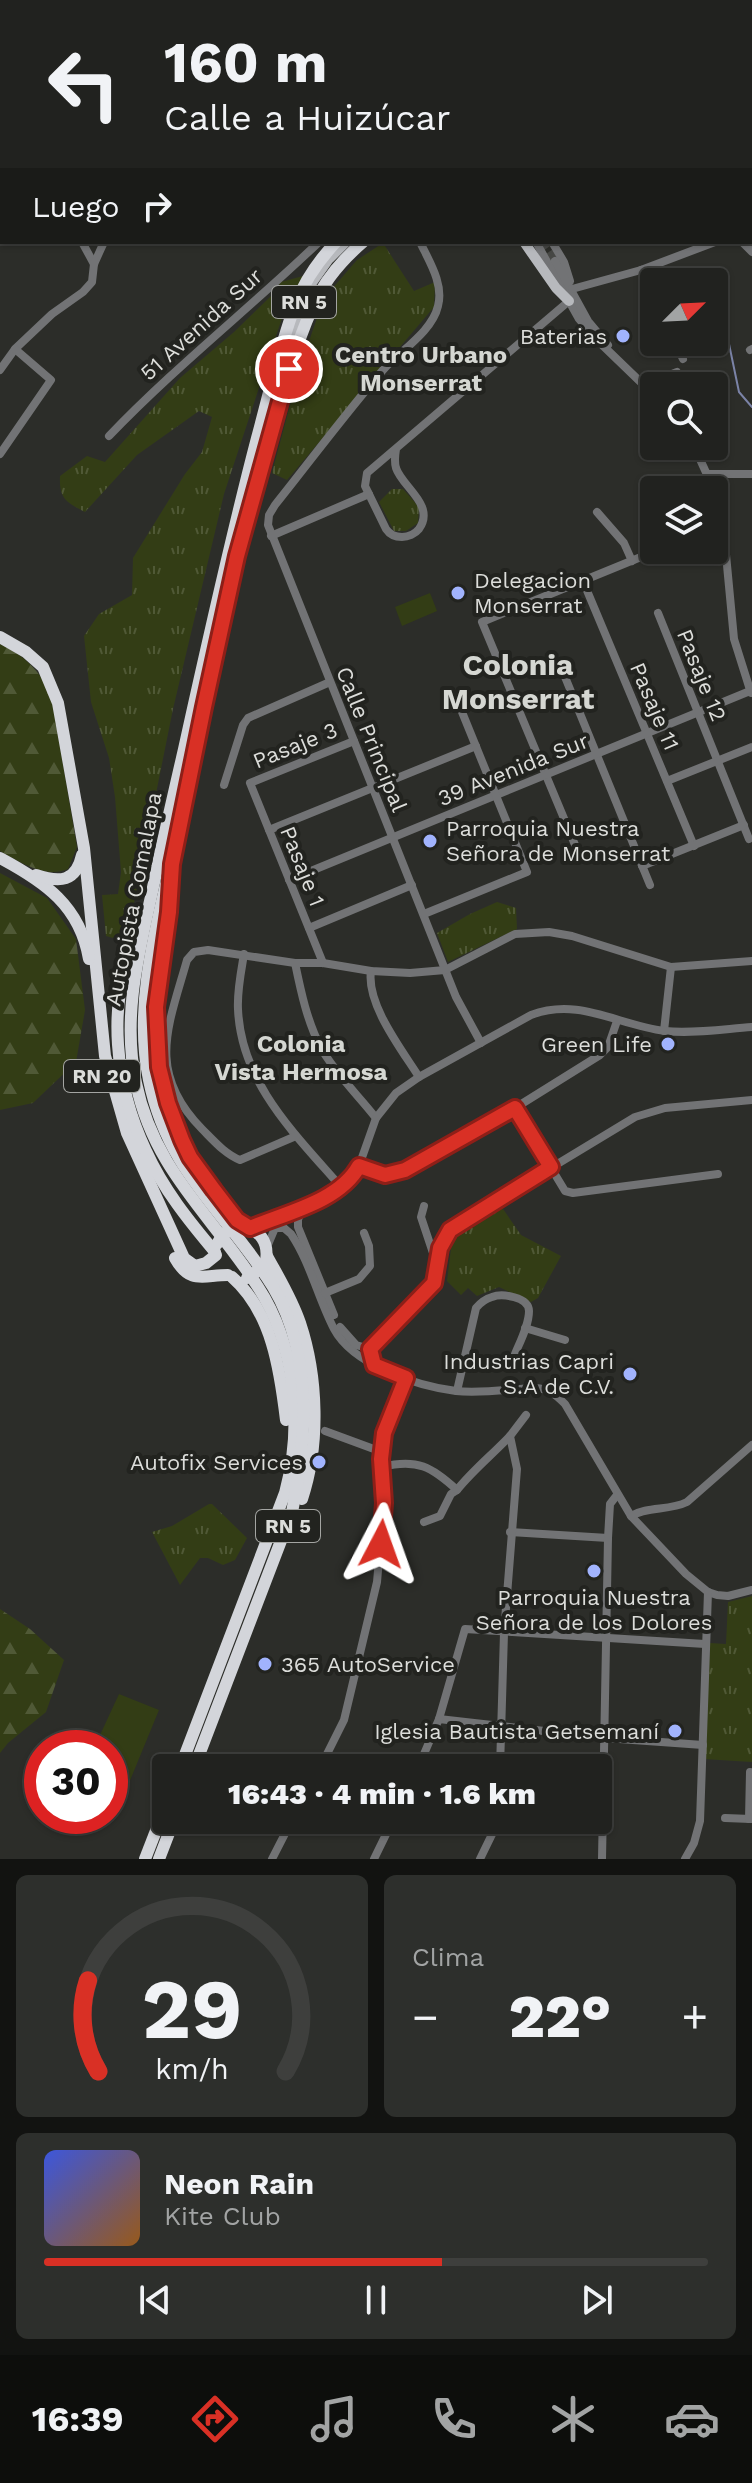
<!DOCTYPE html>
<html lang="es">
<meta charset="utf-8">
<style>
:root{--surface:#21221f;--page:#2d2f2c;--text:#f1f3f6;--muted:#a2a4a4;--line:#3e3f3d;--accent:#d93025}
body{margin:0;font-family:"Work Sans",sans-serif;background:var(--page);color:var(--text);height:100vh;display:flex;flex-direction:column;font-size:30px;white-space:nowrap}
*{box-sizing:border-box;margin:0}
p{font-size:26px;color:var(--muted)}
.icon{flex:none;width:44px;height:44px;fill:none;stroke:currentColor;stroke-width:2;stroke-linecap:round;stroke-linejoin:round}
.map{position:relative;height:1859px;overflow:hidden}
.panel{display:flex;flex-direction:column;gap:16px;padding:16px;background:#121311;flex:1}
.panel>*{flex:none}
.top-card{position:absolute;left:0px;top:0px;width:752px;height:244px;box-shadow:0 2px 6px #0004,0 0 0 2px var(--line);background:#21221f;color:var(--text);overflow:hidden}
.needle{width:52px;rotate:66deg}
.tools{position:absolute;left:640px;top:268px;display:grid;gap:16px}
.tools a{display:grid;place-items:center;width:88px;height:88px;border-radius:8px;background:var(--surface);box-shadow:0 2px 6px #0004,0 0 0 2px var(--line);font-size:40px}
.speed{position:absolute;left:24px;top:1730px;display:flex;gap:16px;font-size:40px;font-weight:700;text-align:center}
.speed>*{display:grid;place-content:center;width:104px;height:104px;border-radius:50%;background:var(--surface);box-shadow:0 2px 6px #0004,0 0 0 2px var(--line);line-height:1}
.speed .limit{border:12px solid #d22;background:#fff;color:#111}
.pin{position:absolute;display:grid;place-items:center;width:68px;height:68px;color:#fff;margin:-34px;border:4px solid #fff;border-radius:50%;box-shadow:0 2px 8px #0007}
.me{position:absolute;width:88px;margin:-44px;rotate:4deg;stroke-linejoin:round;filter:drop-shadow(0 0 6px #0008)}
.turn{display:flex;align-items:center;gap:28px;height:168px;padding:0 32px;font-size:36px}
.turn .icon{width:104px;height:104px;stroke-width:2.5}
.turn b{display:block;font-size:56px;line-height:68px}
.then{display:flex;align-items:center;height:76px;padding:0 32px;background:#0003;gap:16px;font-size:30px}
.big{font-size:60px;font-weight:800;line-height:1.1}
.panel .card{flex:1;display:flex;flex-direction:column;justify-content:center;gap:12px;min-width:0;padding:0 28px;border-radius:12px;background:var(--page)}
.panel .dial{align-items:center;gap:0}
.dial svg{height:208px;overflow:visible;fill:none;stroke:var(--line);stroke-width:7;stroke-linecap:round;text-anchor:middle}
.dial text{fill:var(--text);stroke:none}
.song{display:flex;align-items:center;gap:24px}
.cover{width:96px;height:96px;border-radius:12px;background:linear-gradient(135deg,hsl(230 70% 55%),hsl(30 70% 35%))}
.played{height:8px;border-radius:4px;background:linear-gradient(90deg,var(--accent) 60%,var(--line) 60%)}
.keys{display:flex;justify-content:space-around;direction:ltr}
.heat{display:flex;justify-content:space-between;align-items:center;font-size:44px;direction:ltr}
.panel .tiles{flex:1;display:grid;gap:16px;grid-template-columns:1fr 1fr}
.card:last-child{grid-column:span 2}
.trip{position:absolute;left:152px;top:1754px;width:460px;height:80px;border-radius:8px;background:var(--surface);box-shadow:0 2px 6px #0004,0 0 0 2px var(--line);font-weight:800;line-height:80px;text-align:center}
.menu{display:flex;height:128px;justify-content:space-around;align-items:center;background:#0d0e0c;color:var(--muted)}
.menu .icon{width:56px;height:56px}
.menu .active{color:var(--accent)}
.menu b{font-size:36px;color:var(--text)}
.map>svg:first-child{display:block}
</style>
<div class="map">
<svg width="752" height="1859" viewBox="0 0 752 1859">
<defs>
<pattern id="grass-tufts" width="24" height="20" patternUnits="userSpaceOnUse" patternTransform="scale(2)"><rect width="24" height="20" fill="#333d15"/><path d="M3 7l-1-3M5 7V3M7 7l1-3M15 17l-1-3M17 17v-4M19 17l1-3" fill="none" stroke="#505936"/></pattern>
<pattern id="forest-firs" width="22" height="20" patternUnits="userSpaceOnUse" patternTransform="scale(2)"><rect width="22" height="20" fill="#333d15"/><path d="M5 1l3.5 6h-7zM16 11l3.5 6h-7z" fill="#505936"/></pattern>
</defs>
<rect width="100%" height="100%" fill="#2c2d29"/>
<g fill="url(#grass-tufts)">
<polygon points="383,243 414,291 435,282 434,307 287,480 272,473 301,364 324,298 357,260"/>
<path d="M303 276 285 309 224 494 173 709 133 908 120 935 113 938 106 936 102 895 118 894 121 872 115 797 109 758 91 702 84 636 99 614 132 595 133 558 185 474 202 452 212 417 199 411 137 455 85 512C66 502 59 499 60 476L87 456 105 462 180 378 234 332 271 296 281 282Z"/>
<polygon points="392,489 403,489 419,507 418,523 406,531 394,531 379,502"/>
<polygon points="497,902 516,908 517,929 448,962 437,933 470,914"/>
<polygon points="501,1206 521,1235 561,1256 538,1298 531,1302 499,1287 477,1296 468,1288 461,1295 447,1281 452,1240"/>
<polygon points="209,1504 212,1504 247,1538 235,1560 223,1565 208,1558 200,1558 180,1585 152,1532 172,1526"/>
<polygon points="752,1596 752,1762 704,1759 710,1643 726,1644 728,1602"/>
</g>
<g fill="url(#forest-firs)">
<path d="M0 644C24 655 40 671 51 694L77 847 68 869C46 879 20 862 0 851Z"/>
<polygon points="0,873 47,898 76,939 85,1010 76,1062 33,1103 0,1110"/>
<polygon points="0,1609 30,1629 64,1660 46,1712 8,1743 0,1753"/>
</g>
<g fill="#333d15">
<polygon points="430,593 437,611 402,626 395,607"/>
<polygon points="119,1694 159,1710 129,1783 110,1777 110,1748 94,1748"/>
</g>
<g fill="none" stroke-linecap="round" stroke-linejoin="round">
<polyline stroke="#7b83a7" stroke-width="2" points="729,344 739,392 752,407"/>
<polyline stroke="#464744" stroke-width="8" stroke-dasharray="8 4" stroke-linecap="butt" points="542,242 555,261"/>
<g stroke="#727375" stroke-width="8">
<polyline points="124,0 125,2"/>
<polyline points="176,0 178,2"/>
<polyline points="274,0 275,2"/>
<polyline points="317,0 318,2"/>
<polyline points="360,0 361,2"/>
<polyline points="429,0 430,2"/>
<polyline points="667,0 668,2"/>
<polyline points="160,2 163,0"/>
<polyline points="746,2 751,0"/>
<polyline points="750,59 752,58"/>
<polyline points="750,76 752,75"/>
<polyline points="750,118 752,118"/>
<polyline points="0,152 2,152"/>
<polyline points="750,229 752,229"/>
<polyline points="82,242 94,264"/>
<path d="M420 242C429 261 444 284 438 306 432 332 400 351 383 370 345 414 311 460 275 505L269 515 268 525 456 997 481 1043"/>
<polyline points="536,242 579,319 596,339 654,395"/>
<polyline points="552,242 564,262 570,281"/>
<polyline points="742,242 752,252"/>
<polyline points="555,261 588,321 608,345"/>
<polyline points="641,270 654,298"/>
<polyline points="572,289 641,270 715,242"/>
<polyline points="675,342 683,359"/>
<polyline points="750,350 752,349"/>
<polyline points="0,370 15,349 52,314 83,292 92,282 94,264 104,242"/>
<polyline points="644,385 677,372"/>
<path d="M109 436C175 367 250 308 319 242"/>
<polyline points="694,446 714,490"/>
<path d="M396 449C395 455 394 461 396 468 402 487 436 505 419 529 415 534 408 537 402 537 395 537 390 535 386 529L365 486 367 473 569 301"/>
<polyline points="0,454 51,380 15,349"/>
<polyline points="707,474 752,474"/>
<polyline points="714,490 723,523 734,639 751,693"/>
<polyline points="597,512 624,543 632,561"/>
<polyline points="271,536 369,494"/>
<polyline points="583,581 694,846"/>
<polyline points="658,613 749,839"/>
<polyline points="563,672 650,885"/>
<polyline points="667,781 752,747"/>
<polyline points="224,785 243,725 248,718 330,682"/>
<polyline points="269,830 476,746"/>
<polyline points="578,852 482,622 658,550"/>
<polyline points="642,866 744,825"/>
<polyline points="289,880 750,691"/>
<polyline points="424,914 527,872 462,712"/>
<polyline points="309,928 412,885"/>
<path d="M244 954C241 972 237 991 238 1009 241 1083 295 1134 341 1187"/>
<path d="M295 963C301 992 307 1021 321 1048 335 1073 358 1095 376 1118"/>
<polyline points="323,963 250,783 354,741"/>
<path d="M371 971C366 1004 402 1050 419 1077"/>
<polyline points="664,1031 671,967"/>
<polyline points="515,1108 565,1191 573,1193 718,1174"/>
<path d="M296 1136 240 1160C225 1154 214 1141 202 1129 146 1072 168 1027 187 960L194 952 208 950 295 963H323L371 971 410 973 445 970 515 934 549 932 572 936 671 967 752 961"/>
<polyline points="359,1166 381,1174 405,1170 515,1108 600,1055 608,1047 617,1021"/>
<polyline points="305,1206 298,1219 298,1227 334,1315"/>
<polyline points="424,1206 421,1217 436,1262"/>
<path d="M250 1228 305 1205 345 1184 359 1166 376 1118 396 1093 419 1077 531 1015C579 997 617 1025 665 1031 693 1034 724 1029 752 1027"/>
<path d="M267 1247 275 1228H284L291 1234C310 1262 318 1298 334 1329 353 1365 417 1386 456 1391 480 1394 510 1389 535 1388 549 1389 555 1394 565 1404L631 1516 686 1574 708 1592 717 1595 728 1596 752 1590"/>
<polyline points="325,1293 359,1279 370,1266 369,1246 364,1233"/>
<polyline points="340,1327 356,1345 370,1349"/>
<polyline points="525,1328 565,1340"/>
<path d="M370 1349C388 1327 418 1305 433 1284 446 1267 431 1246 455 1226L635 1117 665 1108 752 1100"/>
<path d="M457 1391 476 1308C481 1302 485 1299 492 1297 502 1293 529 1297 529 1311 529 1325 520 1342 515 1354"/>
<polyline points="325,1431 382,1452"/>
<path d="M382 1467C417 1458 432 1467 457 1490L451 1494 440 1516 424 1522"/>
<path d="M457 1490C473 1470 492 1455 510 1436"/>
<path d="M631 1516C648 1506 669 1511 687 1502L752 1445"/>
<polyline points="510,1532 608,1538"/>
<polyline points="439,1719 605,1738 703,1745"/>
<polyline points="320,1768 344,1720 377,1582 384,1503 382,1446 391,1413 406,1378"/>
<polyline points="418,1768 439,1719 465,1629 705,1644"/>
<polyline points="500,1768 504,1633 517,1469 510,1436 526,1415"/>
<polyline points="725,1818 751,1819"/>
<polyline points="749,1819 750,1772"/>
<polyline points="459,1820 499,1823"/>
<polyline points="272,1859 292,1820"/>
<polyline points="374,1859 393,1820"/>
<polyline points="480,1859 499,1820"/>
<polyline points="602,1859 608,1538 610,1504 617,1495"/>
<polyline points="685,1859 694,1843 700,1821 708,1592"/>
</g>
<g stroke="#b7b9bd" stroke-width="10">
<polyline points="750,88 752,88"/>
<polyline points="750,100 752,99"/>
<polyline points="524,242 556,288 569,301"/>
<polyline points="281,361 311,284 328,260 346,242"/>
</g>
<g stroke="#d3d5da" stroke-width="12">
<polyline points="378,0 379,2"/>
<polyline points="399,0 401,2"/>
<polyline points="0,637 26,652 43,667 58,703 84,848 105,1056 127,1133 184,1258 195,1266 206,1263 216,1255"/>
<path d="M0 858C45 882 80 906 89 959"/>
<path d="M36 875C60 883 76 882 82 855"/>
<polyline points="170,897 156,1007 159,1067 168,1103 190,1157 237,1220 246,1227"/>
<path d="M138 938C104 1001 116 1088 146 1151 163 1189 189 1221 215 1252"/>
<path d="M241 1227C260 1229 269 1242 266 1261"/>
<path d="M267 1256C279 1278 292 1299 300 1323 318 1377 320 1445 302 1499"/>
<path d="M175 1258C190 1285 203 1275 228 1275"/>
<path d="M232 1277C272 1312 280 1370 286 1420"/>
<path d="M180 1768 285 1493C303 1427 296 1345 258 1287 213 1216 154 1171 136 1083 122 1019 138 955 152 892 162 844 173 797 184 749 207 645 230 541 257 438 269 394 280 344 296 303 305 280 319 260 336 242"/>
<path d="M194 1768 292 1512C307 1440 313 1354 273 1287 227 1212 168 1174 149 1080 131 993 164 903 181 819 205 701 229 584 262 468 277 413 290 358 313 306 324 281 342 260 363 242"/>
<polyline points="145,1859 166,1805"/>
<polyline points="159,1859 174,1820"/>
</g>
<g stroke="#d3d5da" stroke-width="12">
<polyline points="217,1244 223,1234 234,1228"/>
<polyline points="247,1278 263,1267"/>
</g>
</g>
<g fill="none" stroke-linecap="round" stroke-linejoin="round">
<g stroke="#8d1f18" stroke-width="20">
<path id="route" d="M289 369 237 556 204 707 172 864 169 912 156 1007 159 1067 168 1103 182 1140 190 1157 214 1190 237 1220 250 1228C285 1213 339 1202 359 1166L385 1175 405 1170 515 1108 551 1167 450 1230 440 1248 434 1283 370 1349 374 1365 406 1378 384 1433 381 1459 384 1503 381 1544"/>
</g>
<use href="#route" stroke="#d93025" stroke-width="14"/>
</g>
<g fill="#a1b3fd" stroke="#22231f" stroke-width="3">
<circle cx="623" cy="336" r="8"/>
<circle cx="458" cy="593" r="8"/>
<circle cx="430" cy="841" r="8"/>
<circle cx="668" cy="1044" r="8"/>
<circle cx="630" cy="1374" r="8"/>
<circle cx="319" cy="1462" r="8"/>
<circle cx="594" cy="1571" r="8"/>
<circle cx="265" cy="1664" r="8"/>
<circle cx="675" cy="1731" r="8"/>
</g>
<g text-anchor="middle" stroke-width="8" stroke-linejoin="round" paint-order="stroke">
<g fill="#22231f" stroke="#a4a5a2" stroke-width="2">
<rect x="272" y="286" width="64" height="32" rx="6"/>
<rect x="64" y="1060" width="76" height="32" rx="6"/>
<rect x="256" y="1510" width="64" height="32" rx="6"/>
</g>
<g font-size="20" font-weight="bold" fill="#dcddda">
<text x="304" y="309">RN 5</text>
<text x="102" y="1083">RN 20</text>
<text x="288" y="1533">RN 5</text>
</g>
<g font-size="22" fill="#dcddda" stroke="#22231f">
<text transform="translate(201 324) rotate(-42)" y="8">51 Avenida Sur</text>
<text transform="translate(702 675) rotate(68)" y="8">Pasaje 12</text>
<text transform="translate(655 706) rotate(67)" y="8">Pasaje 11</text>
<text transform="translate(372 739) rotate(68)" y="8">Calle Principal</text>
<text transform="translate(295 745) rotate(-22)" y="8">Pasaje 3</text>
<text transform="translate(513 769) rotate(-22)" y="8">39 Avenida Sur</text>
<text transform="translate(303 866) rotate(68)" y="8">Pasaje 1</text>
<text transform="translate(133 899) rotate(-79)" y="8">Autopista Comalapa</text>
</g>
<g font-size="22" fill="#dcddda" stroke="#22231f" text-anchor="end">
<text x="607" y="344">Baterias</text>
<text x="474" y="588" text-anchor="start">Delegacion<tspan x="474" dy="25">Monserrat</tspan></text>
<text x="446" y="836" text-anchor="start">Parroquia Nuestra<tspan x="446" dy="25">Señora de Monserrat</tspan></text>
<text x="652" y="1052">Green Life</text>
<text x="614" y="1369">Industrias Capri<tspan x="614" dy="25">S.A de C.V.</tspan></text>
<text x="303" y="1470">Autofix Services</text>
<text x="594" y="1605" text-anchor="middle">Parroquia Nuestra<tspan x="594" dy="25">Señora de los Dolores</tspan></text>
<text x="281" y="1672" text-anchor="start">365 AutoService</text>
<text x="659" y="1739">Iglesia Bautista Getsemaní</text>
</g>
<g font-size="24" font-weight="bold" fill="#d5d7d2" stroke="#22231f">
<text x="421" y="363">Centro Urbano<tspan x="421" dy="28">Monserrat</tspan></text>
<text x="301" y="1052">Colonia<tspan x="301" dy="28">Vista Hermosa</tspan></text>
</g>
<g font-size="30" font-weight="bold" fill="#d5d7d2" stroke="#22231f">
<text x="518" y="675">Colonia<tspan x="518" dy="34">Monserrat</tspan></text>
</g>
</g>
</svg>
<div class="tools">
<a><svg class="needle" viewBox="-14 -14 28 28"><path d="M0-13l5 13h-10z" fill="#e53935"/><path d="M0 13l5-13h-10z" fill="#a2a4a4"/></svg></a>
<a><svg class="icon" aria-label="search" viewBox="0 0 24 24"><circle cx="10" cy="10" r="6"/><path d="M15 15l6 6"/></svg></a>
<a><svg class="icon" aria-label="layers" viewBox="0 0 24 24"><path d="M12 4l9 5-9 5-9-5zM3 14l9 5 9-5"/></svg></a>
</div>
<div class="speed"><div class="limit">30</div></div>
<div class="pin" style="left:289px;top:369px;background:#d93025"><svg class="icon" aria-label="arrive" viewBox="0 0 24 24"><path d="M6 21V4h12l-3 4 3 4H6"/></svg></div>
<svg class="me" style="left:381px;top:1544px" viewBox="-20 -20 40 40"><path d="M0-17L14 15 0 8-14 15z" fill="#d93025" stroke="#fff" stroke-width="4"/></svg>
<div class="trip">16:43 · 4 min · 1.6 km</div>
<div class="top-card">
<div class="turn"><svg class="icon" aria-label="left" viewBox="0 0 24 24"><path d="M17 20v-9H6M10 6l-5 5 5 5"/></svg><div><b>160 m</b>Calle a Huizúcar</div></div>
<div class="then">Luego<svg class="icon" aria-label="right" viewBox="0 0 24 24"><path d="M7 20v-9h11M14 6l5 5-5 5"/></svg></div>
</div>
</div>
<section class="panel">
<div class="tiles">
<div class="card dial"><svg viewBox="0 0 100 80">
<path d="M14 69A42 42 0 1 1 86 69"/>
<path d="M14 69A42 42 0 0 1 10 34" stroke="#d93025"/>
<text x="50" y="56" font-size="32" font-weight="700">29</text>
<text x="50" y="72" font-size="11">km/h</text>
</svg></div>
<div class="card"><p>Clima</p>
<div class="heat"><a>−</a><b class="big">22°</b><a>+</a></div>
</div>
<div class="card">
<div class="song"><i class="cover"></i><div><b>Neon Rain</b><p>Kite Club</p></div></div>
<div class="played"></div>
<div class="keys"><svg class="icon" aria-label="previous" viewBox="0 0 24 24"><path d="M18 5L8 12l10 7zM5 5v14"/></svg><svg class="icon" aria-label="pause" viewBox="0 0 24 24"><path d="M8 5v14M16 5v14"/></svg><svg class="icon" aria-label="next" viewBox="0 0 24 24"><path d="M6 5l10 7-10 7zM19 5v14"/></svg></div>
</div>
</div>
</section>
<nav class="menu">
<b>16:39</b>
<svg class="icon active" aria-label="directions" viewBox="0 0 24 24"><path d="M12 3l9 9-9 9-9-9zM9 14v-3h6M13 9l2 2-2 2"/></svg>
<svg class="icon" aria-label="music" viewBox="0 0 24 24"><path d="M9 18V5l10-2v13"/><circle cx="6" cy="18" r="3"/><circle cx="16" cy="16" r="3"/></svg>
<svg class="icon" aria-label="phone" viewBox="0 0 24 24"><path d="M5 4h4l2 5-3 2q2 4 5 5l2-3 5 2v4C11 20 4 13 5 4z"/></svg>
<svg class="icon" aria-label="climate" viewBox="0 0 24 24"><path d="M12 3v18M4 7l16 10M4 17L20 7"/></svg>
<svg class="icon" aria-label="car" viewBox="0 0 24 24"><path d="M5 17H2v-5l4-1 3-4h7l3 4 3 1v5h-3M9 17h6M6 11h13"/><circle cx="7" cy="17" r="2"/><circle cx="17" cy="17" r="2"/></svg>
</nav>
